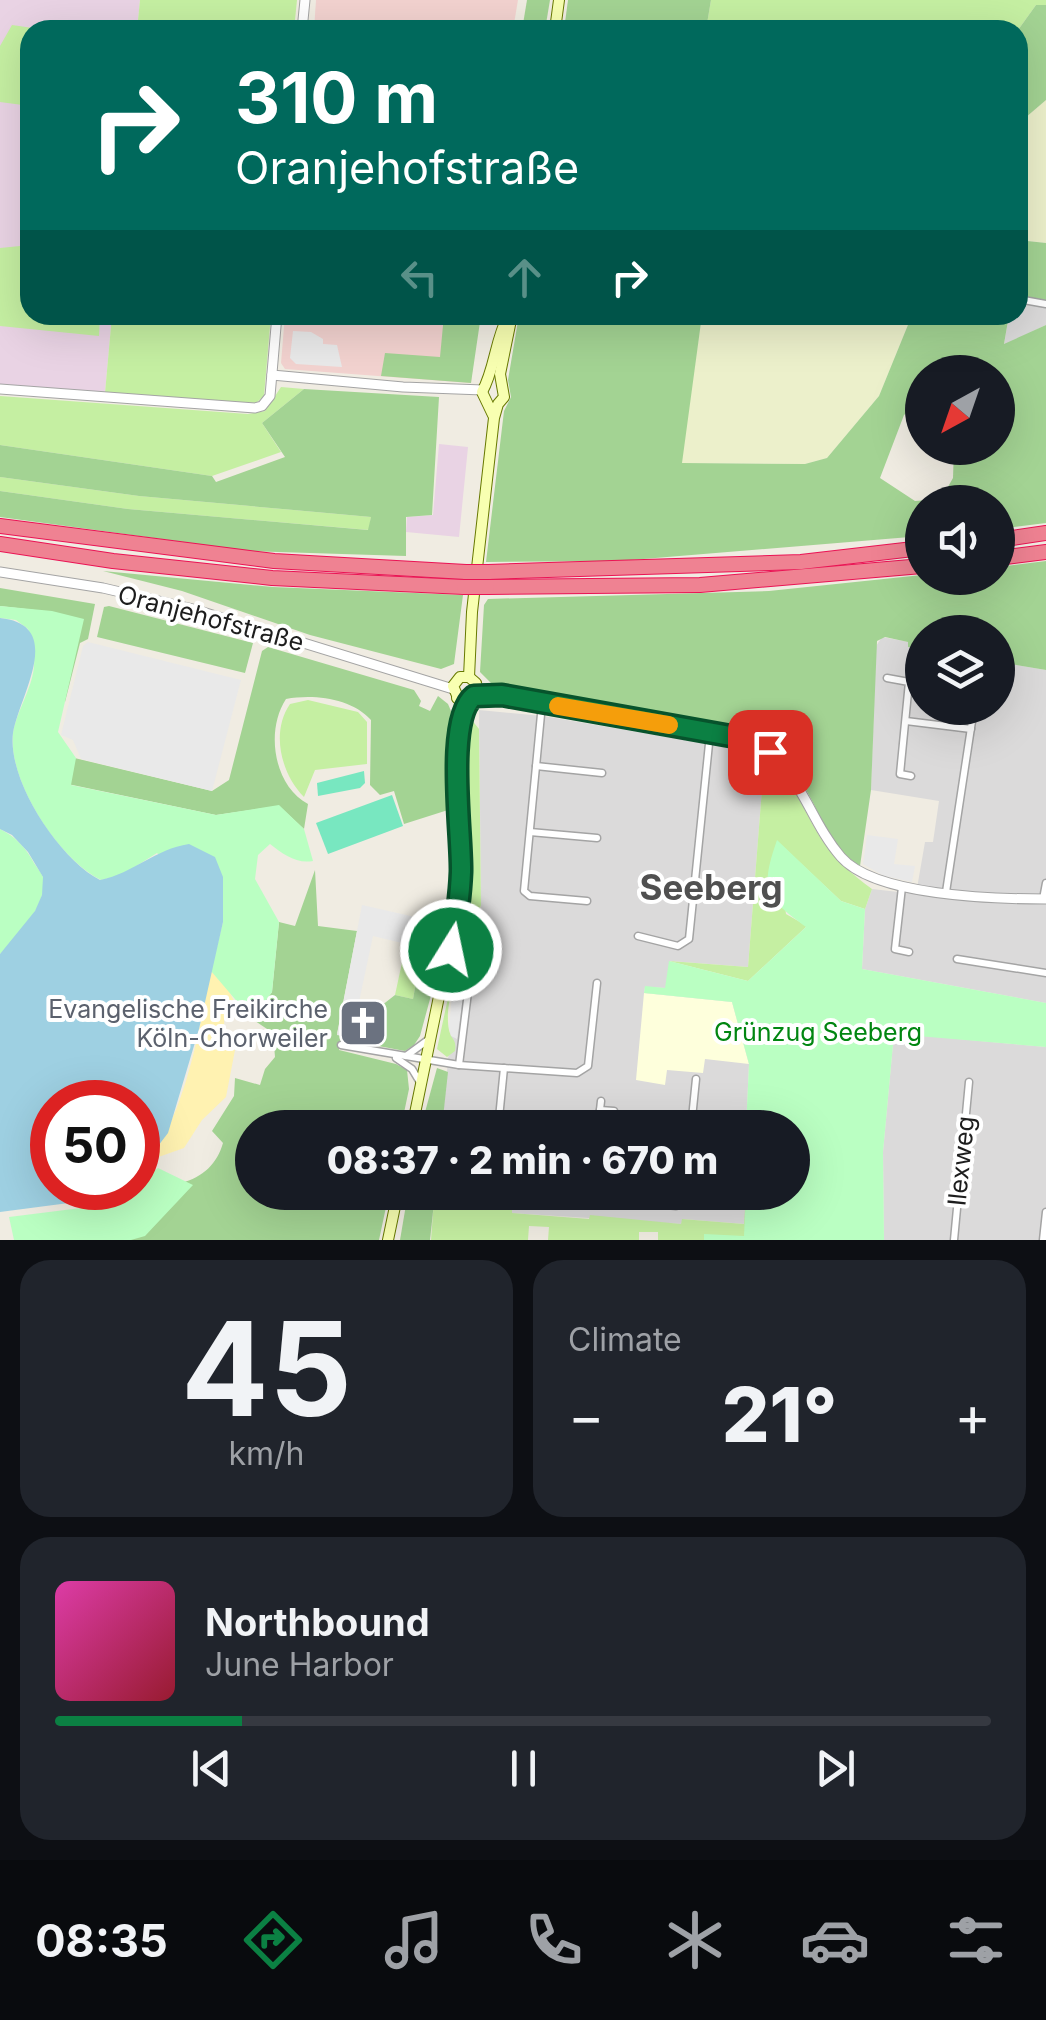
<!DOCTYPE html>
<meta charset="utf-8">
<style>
:root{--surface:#171b24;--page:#20242c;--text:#f1f3f6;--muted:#9ea1a6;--line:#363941;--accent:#0b8043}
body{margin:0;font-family:Inter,sans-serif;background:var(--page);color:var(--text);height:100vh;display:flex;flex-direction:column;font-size:38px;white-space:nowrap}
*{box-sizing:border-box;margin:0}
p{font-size:32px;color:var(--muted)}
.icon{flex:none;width:55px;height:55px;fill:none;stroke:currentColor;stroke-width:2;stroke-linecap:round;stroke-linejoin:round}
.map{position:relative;height:1240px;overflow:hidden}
.drawer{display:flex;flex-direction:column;gap:20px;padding:20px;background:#0d0f14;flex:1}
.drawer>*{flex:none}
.hud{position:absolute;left:20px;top:20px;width:1008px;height:305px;border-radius:30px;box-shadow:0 10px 40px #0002;background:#00695c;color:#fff;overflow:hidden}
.needle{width:65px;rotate:220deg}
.buttons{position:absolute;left:905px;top:355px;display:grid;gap:20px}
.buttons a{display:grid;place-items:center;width:110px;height:110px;border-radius:50%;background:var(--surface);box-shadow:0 10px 40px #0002;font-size:50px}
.speed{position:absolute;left:30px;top:1080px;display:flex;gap:20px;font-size:50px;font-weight:700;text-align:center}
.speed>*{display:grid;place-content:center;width:130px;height:130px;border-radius:50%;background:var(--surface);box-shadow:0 10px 40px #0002;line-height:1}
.speed .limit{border:15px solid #d22;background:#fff;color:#111}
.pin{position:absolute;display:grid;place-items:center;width:85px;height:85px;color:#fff;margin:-42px;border-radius:20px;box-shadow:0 5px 15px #0006}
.me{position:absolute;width:110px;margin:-55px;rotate:10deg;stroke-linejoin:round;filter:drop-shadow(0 0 8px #0008)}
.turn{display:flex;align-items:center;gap:35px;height:210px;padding:0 50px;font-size:45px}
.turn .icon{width:130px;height:130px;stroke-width:2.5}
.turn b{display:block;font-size:70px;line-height:85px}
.lanes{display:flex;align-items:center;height:95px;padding:0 50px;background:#0003;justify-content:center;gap:50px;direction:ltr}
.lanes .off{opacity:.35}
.big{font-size:75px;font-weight:800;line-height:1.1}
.drawer .widget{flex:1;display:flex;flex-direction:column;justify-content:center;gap:15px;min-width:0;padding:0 35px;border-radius:30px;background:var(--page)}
.drawer .dial{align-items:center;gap:0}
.dial b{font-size:130px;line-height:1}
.song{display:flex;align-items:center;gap:30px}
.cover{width:120px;height:120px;border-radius:15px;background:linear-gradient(135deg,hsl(320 70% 55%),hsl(350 70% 35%))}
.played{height:10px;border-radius:5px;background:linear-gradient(90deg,var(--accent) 20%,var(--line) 20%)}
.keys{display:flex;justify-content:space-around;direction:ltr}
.heat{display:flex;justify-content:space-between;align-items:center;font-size:55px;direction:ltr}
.drawer .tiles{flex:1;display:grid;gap:20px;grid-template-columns:1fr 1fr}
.widget:last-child{grid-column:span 2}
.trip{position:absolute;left:235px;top:1110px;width:575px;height:100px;border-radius:50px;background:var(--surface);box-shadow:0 10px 40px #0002;font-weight:800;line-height:100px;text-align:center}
.tab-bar{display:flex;height:160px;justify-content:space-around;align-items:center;background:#090b0e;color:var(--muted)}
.tab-bar .icon{width:70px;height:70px}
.tab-bar .active{color:var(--accent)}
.tab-bar b{font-size:45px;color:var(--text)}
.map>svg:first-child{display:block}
</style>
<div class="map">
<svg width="1046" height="1240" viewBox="0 0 1046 1240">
<rect width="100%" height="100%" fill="#f0ece2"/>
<g fill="#dbdada">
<polygon points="1018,301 1046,306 1046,325 1004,345 1009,315 1018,315"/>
<polygon points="882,637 909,642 909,647 922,649 922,708 998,708 998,662 1046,670 1046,1003 862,969 865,909 872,889 916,894 925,842 933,842 939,801 871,790 876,646"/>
<polygon points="479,710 543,716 720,746 757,758 762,789 748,967 670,961 666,988 645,987 644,993 732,1002 749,1064 746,1127 442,1128 455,981 459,973 468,965 481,905"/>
<polygon points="894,1033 1046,1047 1046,1240 884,1240 883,1152"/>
<polygon points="435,1192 746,1193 745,1224 683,1219 681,1224 511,1213 511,1208 434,1200"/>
</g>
<g fill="#f2d2cf">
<polygon points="316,0 518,0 513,30 314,30"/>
<polygon points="285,315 479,315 471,383 285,369 281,363"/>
</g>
<g fill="#e9d3e4">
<polygon points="0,0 140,0 137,30 30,30 30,315 112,315 105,393 0,384"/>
<polygon points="439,444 468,447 459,537 406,532 407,517 433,515"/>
</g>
<polygon fill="#feffdc" points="644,993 732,1002 749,1064 705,1059 703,1073 667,1070 665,1085 636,1080"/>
<g fill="#ecf0cb">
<polygon points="1046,100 1046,243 1018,240 1018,124"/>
<polygon points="702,315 912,315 879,396 827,458 805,464 681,463"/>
</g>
<g fill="#c5efa2">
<polygon points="140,0 297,0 294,30 137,30"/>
<polygon points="711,0 1046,0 1046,5 1036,5 1018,30 706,30"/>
<polygon points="12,25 47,30 30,30 30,106 0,102 0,46"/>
<polygon points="30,245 30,315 100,315 99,336 0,326 0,248"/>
<polygon points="112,315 271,315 264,396 256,403 105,393"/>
<polygon points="281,387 304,389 262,423 281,452 212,476 0,445 0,396 248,414 265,411"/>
<polygon points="0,477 139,496 371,517 369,530 128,509 0,491"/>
<path d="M308 700 358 712 367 722V764L315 770 304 797C282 775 270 733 290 704Z"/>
<polygon points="553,709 700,735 703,738 546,712"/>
<path d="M471 719 479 729 481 905 471 935 470 952 460 937C471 864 462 792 471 719Z"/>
<path d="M715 737C784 746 790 789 822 840 835 860 853 875 872 889L865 909 841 901 777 841 786 914 807 926 748 981 669 961 748 967 762 789 757 754 740 746 712 740Z"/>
<polygon points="406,944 410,945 409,956 419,966 413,999 395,995"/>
<path d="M461 960 466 967C452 979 445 1011 449 1030 451 1040 457 1039 455 1051L447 1057 437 1049 456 961Z"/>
<polygon points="742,1192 771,1193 793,1240 735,1240 704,1235 704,1240 658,1240 658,1232 639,1232 639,1240 548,1240 549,1227 529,1226 528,1240 431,1240 434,1200 512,1208 512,1213 589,1219 590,1215 681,1224 682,1219 744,1224 746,1194"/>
</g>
<g fill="#a3d393" fill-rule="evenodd">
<polygon points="527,0 550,0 545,30 522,30"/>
<polygon points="568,0 711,0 706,30 564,30"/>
<polygon points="1036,5 1046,5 1046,100 1018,124 1018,30"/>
<polygon points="1018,240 1046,243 1046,306 1018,301"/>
<polygon points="444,315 481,315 471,383 381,376 385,353 440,357"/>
<path d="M519 315H702L682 463 805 464 827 458 879 396 912 315H1009L1004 344 1046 325V523L998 529V502H922V536L619 561 486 562 504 411 511 397 508 380ZM922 372H998V448H954L953 478 941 499 915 501 880 478 904 415 922 400Z"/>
<polygon points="304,389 439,397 432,515 406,517 406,556 249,551 0,517 0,491 128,509 368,530 371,517 139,496 0,477 0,445 212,476 216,482 285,457 262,423"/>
<path d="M1046 561V670L998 662V632H922V649L908 647V642L885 637 877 641 871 790 860 866C825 845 817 799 792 769 778 751 759 742 740 733L531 695 491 683 480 672 484 605 488 599 769 591 922 575 998 578V567Z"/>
<polygon points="103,571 273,587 463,595 454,664 441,669 310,635 182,591"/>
<polygon points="0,588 95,604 88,639 80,643 65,702 52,612 0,606"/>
<polygon points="109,606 253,643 245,673 97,637 104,607"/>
<path d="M268 647 414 690 421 701 419 706 430 711 438 696 448 704 451 711 448 810 404 824 394 791 380 795 370 785 371 720C351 698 314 694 286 699 265 731 274 786 308 804L304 829 279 806 216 815 63 783 62 755 212 791 229 780 262 651Z"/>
<path d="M315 870 318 926 357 931 337 1034 344 1028 368 1031 372 1013 395 995 413 999 419 966 408 956 413 931 447 936 420 1036 414 1045 405 1051 341 1039 339 1050 396 1064 407 1070 409 1089 401 1127 252 1128V1192L389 1193 379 1240H67L181 1183C203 1177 217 1164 223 1143L212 1131 234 1096 235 1078 260 1085 265 1069 275 1057 273 1033 252 1019 272 992 279 922 295 926Z"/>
<polygon points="437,1068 448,1072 442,1127 421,1127"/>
<polygon points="408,1193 435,1193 430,1240 400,1240"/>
</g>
<path fill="#fff2b1" d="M211 971 228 989 235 1003 224 1018 225 1045 235 1050 226 1097 202 1120 184 1148 150 1160C187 1105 198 1035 211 971Z"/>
<g fill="#baffc2">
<path d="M0 606 52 611 84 619 58 732 76 758 71 785 216 815 279 805 304 829 313 861C296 864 283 854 270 844L258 855 255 879 279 922 272 992 252 1019 211 971 223 922 157 853 122 875 101 880C59 860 7 780 13 733 17 709 36 683 34 659 34 649 30 638 28 629L16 620 0 618Z"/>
<path d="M0 829C16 837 26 848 34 863 37 868 41 872 43 877 49 904 17 937 0 954Z"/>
<path d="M777 840 841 901 865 909 862 969 1046 1003V1047L894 1034 883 1152 884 1240H704V1234L744 1236 746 1193 792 1192V1128L746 1127 749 1064 732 1002 644 993 645 986 665 988 669 961 748 981 806 927C766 897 759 892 777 840Z"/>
<polygon points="158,1168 193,1185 145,1236 131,1240 14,1240 9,1217 113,1204"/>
</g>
<g fill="#78e7c0">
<polygon points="364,771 365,783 360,788 318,796 317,783"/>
<polygon points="392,795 403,826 328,854 316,823"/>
</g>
<g fill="#e9e9e9">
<polygon points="293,331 311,332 323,339 323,344 337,345 342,367 296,364 290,358"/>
<polygon points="88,642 241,680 212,791 81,759 73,740 61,735 83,646"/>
<polygon points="867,835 898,839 894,864 915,866 912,882 884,876 863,864"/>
<polygon points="362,905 415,917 410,945 373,936 353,1030 344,1029 342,1036 337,1035"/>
<polygon points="466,970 458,983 461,986 465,983 457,1039 451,1036 449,1028 453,984 460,971"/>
</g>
<path fill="#9ed0e2" d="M0 618C67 625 19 696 13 733 7 780 59 859 100 880 134 873 155 849 189 844L215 857 223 877V922L199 1029 168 1133 138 1172V1102H52V1188H123L107 1198 0 1212V954L35 911 42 895 43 877 28 852 12 835 0 829Z"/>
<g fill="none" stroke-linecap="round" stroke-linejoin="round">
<g stroke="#a4a4a4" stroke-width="9">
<g id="minor">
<polyline points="1018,299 1046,304"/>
<polyline points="887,678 909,682 900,774 911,776"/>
<polyline points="542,704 524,891 530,896 587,901"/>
<polyline points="906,721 971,729"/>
<polyline points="536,766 602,773"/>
<polyline points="530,832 597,838"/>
<polyline points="902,887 895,949 909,952"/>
<polyline points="946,892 974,708"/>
<polyline points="1043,899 1046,883"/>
<polyline points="638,936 678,946 689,939 710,734"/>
<polyline points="451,950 465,955 471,968 459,1065"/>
<polyline points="957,959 1046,973"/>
<polyline points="341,1045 459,1065 577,1073 588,1066 597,983"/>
<polyline points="406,1056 428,1040"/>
<polyline points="396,1058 412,1069 421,1084"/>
<polyline points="600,1110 614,1111"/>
<polyline points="498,1128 504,1068"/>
<polyline points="598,1128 601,1101"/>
<polyline points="691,1128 696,1079"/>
<polyline points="547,1192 676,1206 683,1200 684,1192"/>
<polyline points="443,1194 484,1198 491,1192"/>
<polyline points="954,1240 969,1082"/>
<polyline points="1043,1240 1046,1212"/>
</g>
</g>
<g stroke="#a4a4a4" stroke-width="11">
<g id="tertiary">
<polyline points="302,30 305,0"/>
<polyline points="272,375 403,387 483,390"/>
<polyline points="0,389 255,408 262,406 270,396 277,315"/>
<polyline points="0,572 103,588 193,609 453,689"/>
<path d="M477 687 522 700 747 740C800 762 806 817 841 857 875 896 994 899 1046 899"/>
</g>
</g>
<g stroke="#677900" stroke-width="12">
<g id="secondary">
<polyline points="555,30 559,0"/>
<path d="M493 415 482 392C495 369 495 340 508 316"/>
<polyline points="469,677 472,612 494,418 498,404 504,397 500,374 512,315"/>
<polyline points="457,698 469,699 476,693 476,683 469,677"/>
<polyline points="412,1128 459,899 461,870 457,780 460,702 453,686 460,677 469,677"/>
<polyline points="388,1240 398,1192"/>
</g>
</g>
<g stroke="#ea1354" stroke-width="16">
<g id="motorway">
<polyline points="0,526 274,561 466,572"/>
<polyline points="998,540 1046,533"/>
<polyline points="0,544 113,561 272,578 464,587"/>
<polyline points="998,558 1046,552"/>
<polyline points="488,572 801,562 922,548"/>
<polyline points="487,587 700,585 922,566"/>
</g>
</g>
<use href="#minor" stroke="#fff" stroke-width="6"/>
<use href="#tertiary" stroke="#fff" stroke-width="9"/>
<use href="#secondary" stroke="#f8ffb1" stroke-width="10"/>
<use href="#motorway" stroke="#ef8292" stroke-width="14"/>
<g stroke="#ea1354" stroke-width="16" stroke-linecap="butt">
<g id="motorway-bridge">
<polyline points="466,572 488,572"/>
<polyline points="464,587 487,587"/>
</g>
</g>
<use href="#motorway-bridge" stroke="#ef8292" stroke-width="14"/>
</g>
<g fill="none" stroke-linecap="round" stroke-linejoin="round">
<g stroke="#07532c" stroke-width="25">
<path id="route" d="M451 950C456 924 460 898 461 872 462 834 445 719 474 696L502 695 736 737 770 752"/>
</g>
<use href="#route" stroke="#0b8043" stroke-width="18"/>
<polyline stroke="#f59e0b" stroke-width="18" points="558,706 669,725"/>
</g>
<defs>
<g id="church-square" transform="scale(2.5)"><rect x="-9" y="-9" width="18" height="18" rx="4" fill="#6b7280" stroke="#fff"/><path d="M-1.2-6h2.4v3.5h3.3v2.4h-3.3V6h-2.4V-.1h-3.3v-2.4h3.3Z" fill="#fff"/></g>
</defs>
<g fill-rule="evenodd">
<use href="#church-square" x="363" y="1023"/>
</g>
<g text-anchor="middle" stroke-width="8" stroke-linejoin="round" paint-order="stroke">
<g font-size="25" fill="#1d1d1d" stroke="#fff">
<text transform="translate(211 618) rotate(15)" y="9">Oranjehofstraße</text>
<text transform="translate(961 1161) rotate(-84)" y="9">Ilexweg</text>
</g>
<g font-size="25" fill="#5b616d" stroke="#fff" text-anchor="end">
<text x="328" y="1018">Evangelische Freikirche<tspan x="328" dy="29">Köln-Chorweiler</tspan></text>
</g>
<g font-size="25" fill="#018611" stroke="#fff">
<text x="818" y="1041">Grünzug Seeberg</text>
</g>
<g font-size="35" font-weight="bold" fill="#505050" stroke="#fff">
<text x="711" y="900">Seeberg</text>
</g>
</g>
</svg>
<div class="buttons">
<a><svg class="needle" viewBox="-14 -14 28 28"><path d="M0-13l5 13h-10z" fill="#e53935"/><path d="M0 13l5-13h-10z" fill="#9ea1a6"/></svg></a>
<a><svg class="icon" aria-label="sound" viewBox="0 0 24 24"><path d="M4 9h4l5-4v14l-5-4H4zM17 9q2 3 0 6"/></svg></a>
<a><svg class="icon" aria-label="layers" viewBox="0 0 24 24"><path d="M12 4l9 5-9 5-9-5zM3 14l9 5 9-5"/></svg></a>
</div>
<div class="speed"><div class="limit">50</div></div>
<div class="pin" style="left:770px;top:752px;background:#d93025"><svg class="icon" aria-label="arrive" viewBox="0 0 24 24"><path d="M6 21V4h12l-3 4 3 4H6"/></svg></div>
<svg class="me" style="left:451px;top:950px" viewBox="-20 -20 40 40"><circle r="17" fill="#0b8043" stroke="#fff" stroke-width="3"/><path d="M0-11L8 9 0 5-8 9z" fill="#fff"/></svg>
<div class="trip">08:37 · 2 min · 670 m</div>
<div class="hud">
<div class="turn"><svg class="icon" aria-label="right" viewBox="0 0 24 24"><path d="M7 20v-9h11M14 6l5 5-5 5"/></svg><div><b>310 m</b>Oranjehofstraße</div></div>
<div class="lanes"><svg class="icon off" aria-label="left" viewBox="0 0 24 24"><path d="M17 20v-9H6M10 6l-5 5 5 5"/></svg><svg class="icon off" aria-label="ahead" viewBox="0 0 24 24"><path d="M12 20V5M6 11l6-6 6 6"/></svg><svg class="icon" aria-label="right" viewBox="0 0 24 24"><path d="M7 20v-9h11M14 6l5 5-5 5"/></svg></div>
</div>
</div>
<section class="drawer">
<div class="tiles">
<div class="widget dial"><b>45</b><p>km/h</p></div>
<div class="widget"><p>Climate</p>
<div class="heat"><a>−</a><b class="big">21°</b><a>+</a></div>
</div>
<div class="widget">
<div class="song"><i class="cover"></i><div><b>Northbound</b><p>June Harbor</p></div></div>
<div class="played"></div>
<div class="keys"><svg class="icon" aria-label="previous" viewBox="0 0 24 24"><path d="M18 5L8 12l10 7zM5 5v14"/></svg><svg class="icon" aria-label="pause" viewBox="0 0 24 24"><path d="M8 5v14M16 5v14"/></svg><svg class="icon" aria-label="next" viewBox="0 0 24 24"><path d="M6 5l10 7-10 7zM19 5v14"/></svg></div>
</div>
</div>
</section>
<nav class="tab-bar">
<b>08:35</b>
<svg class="icon active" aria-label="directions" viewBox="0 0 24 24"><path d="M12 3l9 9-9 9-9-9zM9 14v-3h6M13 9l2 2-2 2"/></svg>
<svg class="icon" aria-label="music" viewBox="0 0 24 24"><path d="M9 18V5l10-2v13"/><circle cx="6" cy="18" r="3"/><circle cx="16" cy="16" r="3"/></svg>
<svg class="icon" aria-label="phone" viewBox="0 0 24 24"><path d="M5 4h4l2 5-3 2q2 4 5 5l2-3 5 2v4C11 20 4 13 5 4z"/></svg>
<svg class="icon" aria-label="climate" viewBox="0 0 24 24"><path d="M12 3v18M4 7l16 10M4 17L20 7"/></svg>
<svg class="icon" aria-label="car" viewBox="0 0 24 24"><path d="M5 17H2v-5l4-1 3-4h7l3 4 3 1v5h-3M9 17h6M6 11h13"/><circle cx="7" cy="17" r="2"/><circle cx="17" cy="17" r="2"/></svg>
<svg class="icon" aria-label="filters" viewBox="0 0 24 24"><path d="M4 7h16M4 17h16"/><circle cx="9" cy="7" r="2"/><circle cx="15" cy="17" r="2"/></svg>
</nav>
